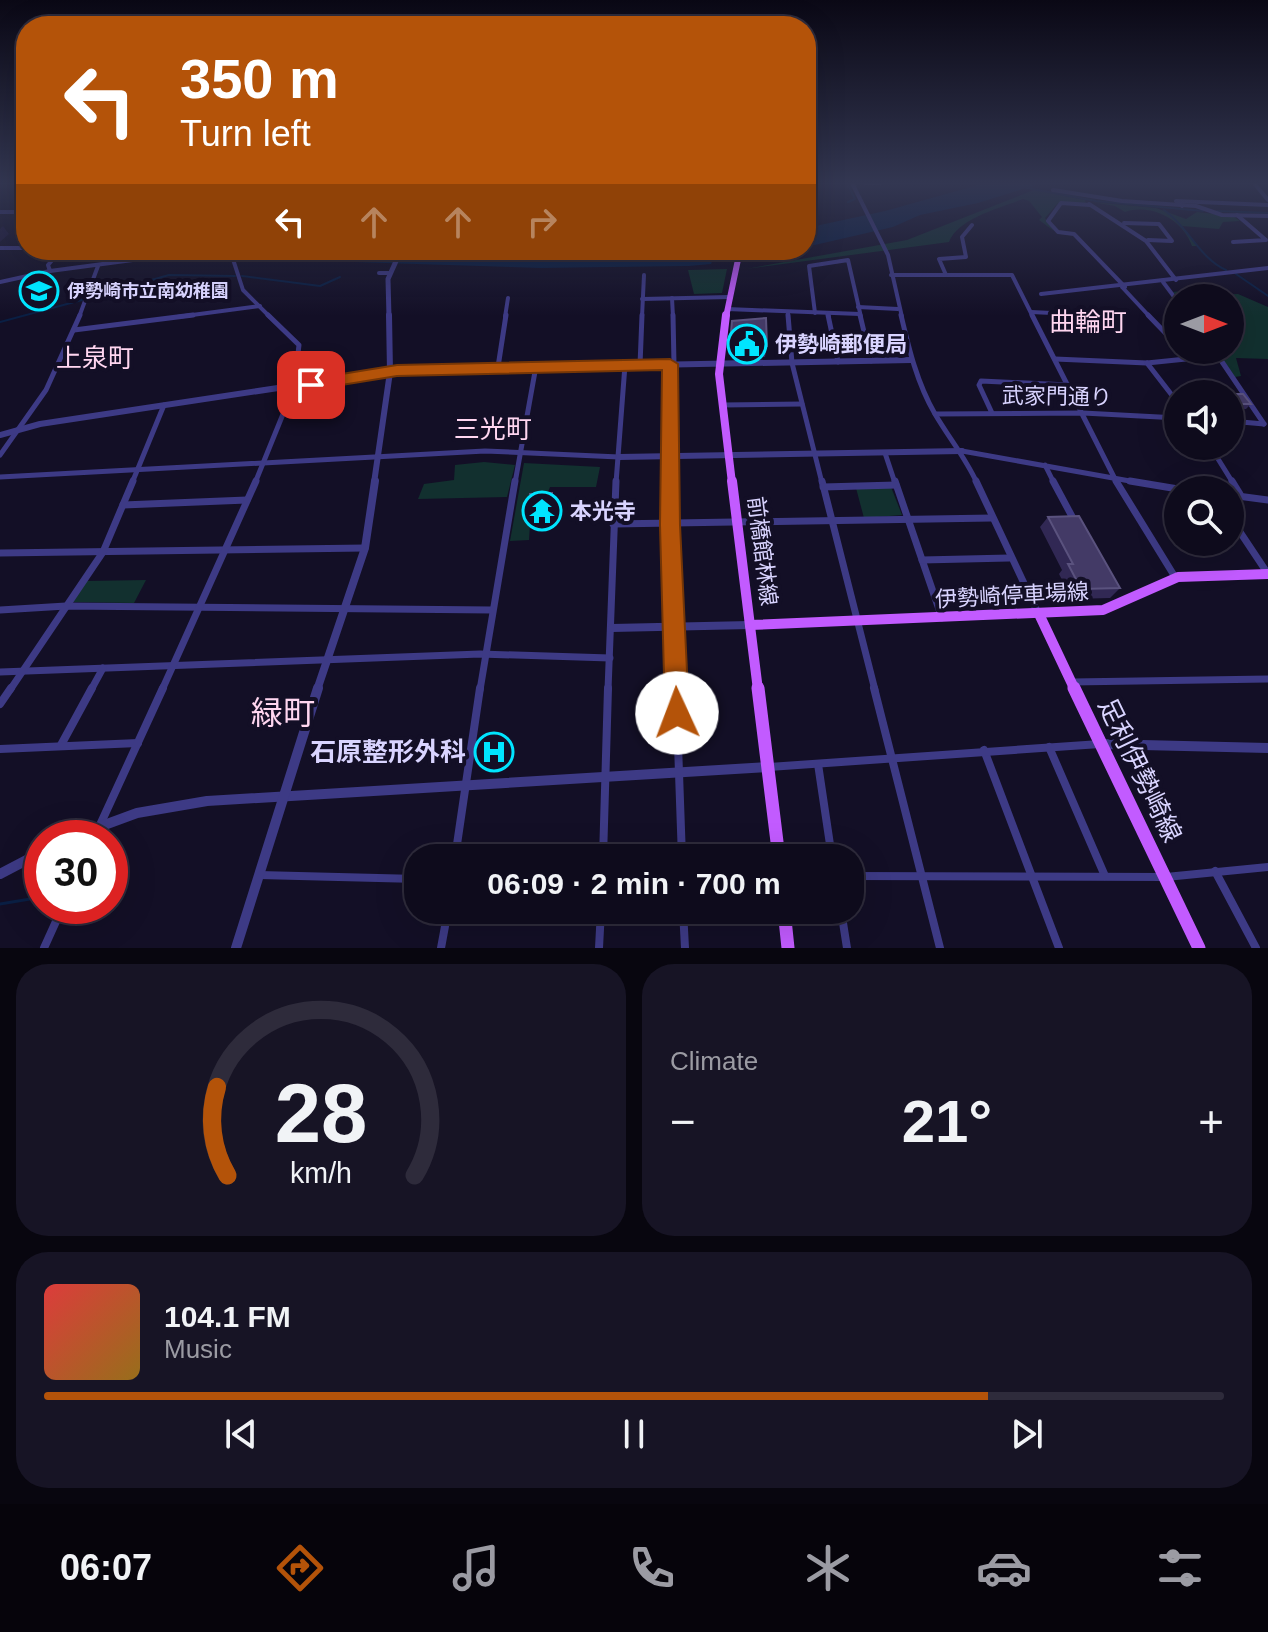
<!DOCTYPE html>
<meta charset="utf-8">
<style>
:root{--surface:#0e0b1c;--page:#171425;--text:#f1f3f6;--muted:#9b9ba3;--line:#2e2b3b;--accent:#b45309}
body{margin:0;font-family:Helvetica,"Noto Sans JP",sans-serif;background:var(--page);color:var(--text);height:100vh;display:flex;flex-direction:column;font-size:30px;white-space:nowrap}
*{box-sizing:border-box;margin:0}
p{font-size:26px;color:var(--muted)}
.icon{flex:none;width:44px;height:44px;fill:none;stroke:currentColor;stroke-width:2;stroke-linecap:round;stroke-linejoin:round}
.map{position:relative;height:948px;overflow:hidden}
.details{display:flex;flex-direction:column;gap:16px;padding:16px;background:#08060f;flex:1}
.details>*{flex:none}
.guide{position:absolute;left:16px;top:16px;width:800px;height:244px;border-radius:32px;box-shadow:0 8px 32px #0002,0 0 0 2px var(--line);background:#b45309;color:#fff;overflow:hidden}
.needle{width:52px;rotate:90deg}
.fabs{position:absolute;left:1164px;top:284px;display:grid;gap:16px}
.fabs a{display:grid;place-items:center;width:80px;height:80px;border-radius:50%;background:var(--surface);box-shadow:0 8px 32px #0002,0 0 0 2px var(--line);font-size:40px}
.speed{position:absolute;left:24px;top:820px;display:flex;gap:16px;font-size:40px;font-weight:700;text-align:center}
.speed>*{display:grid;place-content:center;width:104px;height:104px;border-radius:50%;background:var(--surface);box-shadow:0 8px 32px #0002,0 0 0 2px var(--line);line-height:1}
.speed .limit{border:12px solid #d22;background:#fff;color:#111}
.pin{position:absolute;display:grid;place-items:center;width:68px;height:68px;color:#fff;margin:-34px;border-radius:16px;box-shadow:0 4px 12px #0006}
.me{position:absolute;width:88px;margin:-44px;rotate:358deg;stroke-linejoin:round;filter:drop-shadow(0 0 6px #0008)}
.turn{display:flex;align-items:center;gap:28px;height:168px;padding:0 32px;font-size:36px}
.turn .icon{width:104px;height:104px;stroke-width:2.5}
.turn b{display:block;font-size:56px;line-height:68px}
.lanes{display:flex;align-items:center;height:76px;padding:0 32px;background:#0003;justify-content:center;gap:40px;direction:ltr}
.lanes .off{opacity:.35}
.big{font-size:60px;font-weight:700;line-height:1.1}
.details .card{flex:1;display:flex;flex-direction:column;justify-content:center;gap:12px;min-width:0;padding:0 28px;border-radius:32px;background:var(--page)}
.details .dial{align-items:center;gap:0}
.dial svg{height:208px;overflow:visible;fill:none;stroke:var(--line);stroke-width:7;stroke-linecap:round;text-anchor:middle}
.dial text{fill:var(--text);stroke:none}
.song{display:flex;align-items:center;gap:24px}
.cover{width:96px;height:96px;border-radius:12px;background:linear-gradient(135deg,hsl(0 70% 55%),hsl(40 70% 35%))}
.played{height:8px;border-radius:4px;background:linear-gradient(90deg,var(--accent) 80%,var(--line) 80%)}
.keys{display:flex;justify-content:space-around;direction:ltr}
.heat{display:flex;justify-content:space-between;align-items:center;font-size:44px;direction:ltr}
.details .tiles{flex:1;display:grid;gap:16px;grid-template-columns:1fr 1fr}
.card:last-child{grid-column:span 2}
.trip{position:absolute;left:404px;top:844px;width:460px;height:80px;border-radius:32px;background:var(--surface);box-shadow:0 8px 32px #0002,0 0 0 2px var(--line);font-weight:700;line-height:80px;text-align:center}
.tabs{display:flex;height:128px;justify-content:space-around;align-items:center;background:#06040b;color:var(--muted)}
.tabs .icon{width:56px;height:56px}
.tabs .active{color:var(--accent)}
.tabs b{font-size:36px;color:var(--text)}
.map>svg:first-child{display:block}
</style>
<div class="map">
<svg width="1268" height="948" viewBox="0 0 1268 948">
<rect width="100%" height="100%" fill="#130f26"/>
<g fill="#12302f">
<path d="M1034 190 1085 200 1086 204 1058 203 1045 218 1054 231 1039 220 1042 217 1029 201 1023 199C1000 208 958 218 949 242L746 269 907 240Z"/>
<path d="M1092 202 1156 208 1186 219 1197 212 1233 216 1240 221 1223 222 1219 229 1182 226 1198 246H1192C1183 220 1152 203 1125 212L1115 206Z"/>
<polygon points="727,269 722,293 694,294 688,270"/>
<polygon points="1202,289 1212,295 1238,294 1268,307 1268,359 1236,358 1241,376 1235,377 1216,350 1230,350 1230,298 1178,298 1173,292"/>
<polygon points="484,462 515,465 507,497 418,499 424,484 454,480 455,465"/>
<polygon points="524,463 600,467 596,487 550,487 548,492 532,492 529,540 510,541"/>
<polygon points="891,487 902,515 864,518 856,488"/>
<polygon points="146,580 134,603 73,602 86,581"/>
</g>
<g fill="#0a1f44">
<polygon points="1042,183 978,203 920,215 893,227 806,247 806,228 885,211 978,185"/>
<polygon points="363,250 789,250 713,259 711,264 689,266 540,268 354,262"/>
</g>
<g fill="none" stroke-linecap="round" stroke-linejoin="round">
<g stroke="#0a1f44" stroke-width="2">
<polyline points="847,183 855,199 848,202"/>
<polyline points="1027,188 1096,201 1203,211"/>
<path d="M1164 210C1188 226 1199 258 1226 270"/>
<polyline points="1217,211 1268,213"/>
<polyline points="1236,274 1268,296"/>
<polyline points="242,276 320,286 340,277"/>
<polyline points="91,297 169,275 235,276"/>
<polyline points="0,322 82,300"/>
</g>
<g stroke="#0a1f44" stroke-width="3">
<polyline points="104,838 108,829"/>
<polyline points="0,904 42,897"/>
</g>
<g stroke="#3d3a85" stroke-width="4">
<polyline points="852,183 888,255 902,317"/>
<polyline points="866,183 880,183"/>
<polyline points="1254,183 1268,200"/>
<polyline points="806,184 812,183"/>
<polyline points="1053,190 1122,201 1196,206 1222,215 1268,216"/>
<polyline points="1089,204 1146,241 1176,280"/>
<polyline points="1090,205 1061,203 1048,221 1058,232 1074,234 1125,287"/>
<polyline points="1182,206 1176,201 1268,205"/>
<polyline points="0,212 26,212"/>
<polyline points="1124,223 1159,224 1172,241 1148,240"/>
<polyline points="1233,242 1266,240 1237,215"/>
<polyline points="0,248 26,248"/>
<polyline points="61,250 48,265 50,271 208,250"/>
<polyline points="230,250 243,290 270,317"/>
<polyline points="379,273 390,273"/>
<polyline points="891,275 1012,275 1033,317"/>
<polyline points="946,275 939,259 966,257 962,237 972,225"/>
<polyline points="0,282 50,271"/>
<polyline points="1163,282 1178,302"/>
<polyline points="1122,287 1150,317"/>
<polyline points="1041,294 1268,268"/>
<polyline points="672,298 673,317"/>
<polyline points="642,299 729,297"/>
<polyline points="858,307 898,309"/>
<polyline points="727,309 860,314"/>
<polyline points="788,312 788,317"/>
<polyline points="1031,312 1052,313"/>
<polyline points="815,313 809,266 848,260 861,317"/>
<polyline points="828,313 829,317"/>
<polyline points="79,317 98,266"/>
<polyline points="177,317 260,306"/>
<polyline points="505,317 508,298"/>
<polyline points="642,317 644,275"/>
</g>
<g stroke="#3d3a85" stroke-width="5">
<polyline points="673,315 674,364"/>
<polyline points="788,315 792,363 822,483"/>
<polyline points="828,315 838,362"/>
<polyline points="860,315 871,361"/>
<path d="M901 315C909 349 917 383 935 414 949 438 965 457 977 483"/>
<polyline points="1032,315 1117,483"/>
<polyline points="1148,315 1178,346"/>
<polyline points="74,330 193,315"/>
<polyline points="1214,350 1264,424"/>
<polyline points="1055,359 1147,363 1186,359 1181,350"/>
<polyline points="1147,363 1178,403"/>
<polyline points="670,364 670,483"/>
<polyline points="640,365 642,315"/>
<polyline points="498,367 506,315"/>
<polyline points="722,405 802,404"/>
<polyline points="992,413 979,385 981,381 1069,385"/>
<polyline points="935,414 1083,413 1178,418"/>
<polyline points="1230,421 1264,424"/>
<polyline points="1210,446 1233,483"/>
<polyline points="962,451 1141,483"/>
<polyline points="885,453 895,483"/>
<polyline points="0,455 46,390 80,315"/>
<polyline points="1045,465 1054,483"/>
<polyline points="0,477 485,451 619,457"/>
<polyline points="132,483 164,405"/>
<polyline points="255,483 294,387 299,345 268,315"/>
<polyline points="515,483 536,366"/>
<polyline points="616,483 625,365"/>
</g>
<g stroke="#3d3a85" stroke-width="7">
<polyline points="670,481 676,690"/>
<polyline points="822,481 875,690"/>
<polyline points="895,481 942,618"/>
<polyline points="976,481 1038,613"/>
<polyline points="1053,481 1075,522"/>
<polyline points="1116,481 1175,577"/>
<polyline points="1130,481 1184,490"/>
<polyline points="1232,481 1240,494"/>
<polyline points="823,487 896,485"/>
<polyline points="1230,495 1268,500"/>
<polyline points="123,505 247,500"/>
<polyline points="1230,517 1268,574"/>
<polyline points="613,524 992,518"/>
<polyline points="0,553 365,548"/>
<polyline points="922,560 1009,558"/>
<polyline points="0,610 66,606 492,610"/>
<polyline points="0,672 480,654 610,658"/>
<polyline points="1072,682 1268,679"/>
<polyline points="10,690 103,552 133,481"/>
<polyline points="91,690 103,668"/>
<polyline points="162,690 256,481"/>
<polyline points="480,690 515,481"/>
<polyline points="608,690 616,481"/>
</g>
<g stroke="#3d3a85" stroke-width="8">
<polyline points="676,688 682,858"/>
<polyline points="874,688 940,948"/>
<polyline points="0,704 11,688"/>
<polyline points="61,745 92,688"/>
<polyline points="1049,747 1105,876"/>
<polyline points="0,749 138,743"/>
<polyline points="984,750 1059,948"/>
<polyline points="818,764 832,858"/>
<polyline points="769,767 1100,744"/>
<polyline points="94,838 163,688"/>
<polyline points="455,858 480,688"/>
<polyline points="603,858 608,688"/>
<polyline points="1215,871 1256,948"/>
<polyline points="259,875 418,879"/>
<polyline points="850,876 1166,877 1268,867"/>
<polyline points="683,910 685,948"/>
<polyline points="841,910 847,948"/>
<polyline points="44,948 63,906"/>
<polyline points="441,948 448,910"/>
<polyline points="599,948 601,910"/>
</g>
<polyline stroke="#3d3a85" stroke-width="5" points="389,317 388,279 401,250"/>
<g stroke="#3d3a85" stroke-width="6">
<polyline points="0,435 40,424 397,370 911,360"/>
<polyline points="619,457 962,451"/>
<polyline points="374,483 390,372 389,315"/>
</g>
<g stroke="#3d3a85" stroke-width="8">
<polyline points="612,628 750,625"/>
<polyline points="317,690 365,548 375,481"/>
</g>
<g stroke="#3d3a85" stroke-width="10">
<polyline points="1100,744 1268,748"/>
<polyline points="69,838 137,813 207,801 769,767"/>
<polyline points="0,874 42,852"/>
<polyline points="236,948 318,688"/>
</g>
<polyline stroke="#c25bff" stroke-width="6" points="726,317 740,250"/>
<polyline stroke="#c25bff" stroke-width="8" points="726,315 719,374 732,483"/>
<g stroke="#c25bff" stroke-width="10">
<polyline points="732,481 758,690"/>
<polyline points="1039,614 1075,690"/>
<polyline points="750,625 1103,610 1178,577 1268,574"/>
</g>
<g stroke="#c25bff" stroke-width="13">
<polyline points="758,688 779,858"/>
<polyline points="1074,688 1199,948"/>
<polyline points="784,910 788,948"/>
</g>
</g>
<g fill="#312854">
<polygon points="732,321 767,346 765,357 734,357 728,354"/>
<polygon points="1230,394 1251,404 1246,409 1231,410"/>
<polygon points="552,493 553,501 552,519 530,520 528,512"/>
<polygon points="1048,517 1120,588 1110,598 1072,599 1059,574 1062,570 1040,527"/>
</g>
<polygon fill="#1d163a" points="3,226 9,234 0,242 0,229"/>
<g fill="#433a66" stroke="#5a527e" stroke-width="2">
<polygon points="766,318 767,346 736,346 730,343 732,321"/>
<polygon points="1228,394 1243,394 1251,404 1236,404 1230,397 1230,394"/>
<polygon points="552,493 551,512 528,512 530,494"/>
<polygon points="1079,516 1120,588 1081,589 1068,564 1073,564 1048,517"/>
</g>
<linearGradient id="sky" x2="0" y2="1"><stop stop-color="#0a0815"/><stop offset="0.58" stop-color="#333752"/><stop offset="1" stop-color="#333752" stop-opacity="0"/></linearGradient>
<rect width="1268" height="316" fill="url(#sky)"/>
<polygon fill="#b45309" stroke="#753606" stroke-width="2" points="670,359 678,364 680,525 689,713 685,722 677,725 669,722 665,713 660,525 662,370 397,376 311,390 303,385 311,379 397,365"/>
<defs>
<g id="school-ring" transform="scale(2)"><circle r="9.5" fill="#130f26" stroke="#00e5ff" stroke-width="1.5"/><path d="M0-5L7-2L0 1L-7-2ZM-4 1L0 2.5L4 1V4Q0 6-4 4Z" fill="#00e5ff"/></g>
<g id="civic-ring" transform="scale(2)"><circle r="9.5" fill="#130f26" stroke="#00e5ff" stroke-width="1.5"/><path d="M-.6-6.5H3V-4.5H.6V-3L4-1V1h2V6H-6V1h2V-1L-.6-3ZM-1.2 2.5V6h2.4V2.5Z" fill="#00e5ff"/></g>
<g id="temple-ring" transform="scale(2)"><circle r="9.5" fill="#130f26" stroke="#00e5ff" stroke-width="1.5"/><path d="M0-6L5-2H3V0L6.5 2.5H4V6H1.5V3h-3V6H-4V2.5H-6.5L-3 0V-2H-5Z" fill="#00e5ff"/></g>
<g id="hospital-ring" transform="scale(2)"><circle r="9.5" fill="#130f26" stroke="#00e5ff" stroke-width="1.5"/><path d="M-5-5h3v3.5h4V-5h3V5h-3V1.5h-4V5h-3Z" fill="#00e5ff"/></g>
</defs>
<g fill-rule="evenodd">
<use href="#school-ring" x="39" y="291"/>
<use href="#civic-ring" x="747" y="344"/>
<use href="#temple-ring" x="542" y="511"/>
<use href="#hospital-ring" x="494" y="752"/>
</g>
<g text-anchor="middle" stroke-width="8" stroke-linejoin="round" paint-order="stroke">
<g font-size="18" font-weight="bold" fill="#d9d4ff" stroke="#130f26" text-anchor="start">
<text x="67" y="297">伊勢崎市立南幼稚園</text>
</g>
<g font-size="22" font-weight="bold" fill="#d9d4ff" stroke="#130f26" text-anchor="start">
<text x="775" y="352">伊勢崎郵便局</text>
<text x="570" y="519">本光寺</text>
</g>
<g font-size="22" fill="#d9d4ff" stroke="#130f26">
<text transform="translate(1057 396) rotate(1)" y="8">武家門通り</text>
<text transform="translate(763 551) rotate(83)" y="8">前橋館林線</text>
<text transform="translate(1012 595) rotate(-3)" y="8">伊勢崎停車場線</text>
</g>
<g font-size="26" fill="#ffd6f0" stroke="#130f26">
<text x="1088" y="331">曲輪町</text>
<text x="95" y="367">上泉町</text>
<text x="493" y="438">三光町</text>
</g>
<g font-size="26" font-weight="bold" fill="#d9d4ff" stroke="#130f26" text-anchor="end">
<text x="466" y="761">石原整形外科</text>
</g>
<g font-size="26" fill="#d9d4ff" stroke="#130f26">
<text transform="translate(1140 770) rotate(64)" y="9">足利伊勢崎線</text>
</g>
<g font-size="32" fill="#ffd6f0" stroke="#130f26">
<text x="283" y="724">緑町</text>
</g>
</g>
</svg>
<div class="fabs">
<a><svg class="needle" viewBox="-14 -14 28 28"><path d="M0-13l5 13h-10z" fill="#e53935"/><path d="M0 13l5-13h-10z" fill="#9b9ba3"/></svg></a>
<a><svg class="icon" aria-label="sound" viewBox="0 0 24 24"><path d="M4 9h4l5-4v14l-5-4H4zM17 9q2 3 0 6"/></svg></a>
<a><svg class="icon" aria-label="search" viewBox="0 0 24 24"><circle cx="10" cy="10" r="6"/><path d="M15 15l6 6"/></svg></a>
</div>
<div class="speed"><div class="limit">30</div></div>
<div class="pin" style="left:311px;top:385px;background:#d93025"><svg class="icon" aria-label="arrive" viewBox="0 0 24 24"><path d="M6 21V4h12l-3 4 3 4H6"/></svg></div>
<svg class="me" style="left:677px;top:713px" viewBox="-20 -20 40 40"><circle r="19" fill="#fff"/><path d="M0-13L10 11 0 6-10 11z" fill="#b45309"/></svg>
<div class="trip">06:09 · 2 min · 700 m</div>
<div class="guide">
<div class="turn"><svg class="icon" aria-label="left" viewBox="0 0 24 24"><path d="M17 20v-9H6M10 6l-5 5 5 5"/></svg><div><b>350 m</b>Turn left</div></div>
<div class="lanes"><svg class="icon" aria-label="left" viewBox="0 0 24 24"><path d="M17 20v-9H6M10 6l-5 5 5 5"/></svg><svg class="icon off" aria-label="ahead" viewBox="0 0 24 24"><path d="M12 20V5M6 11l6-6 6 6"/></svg><svg class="icon off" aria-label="ahead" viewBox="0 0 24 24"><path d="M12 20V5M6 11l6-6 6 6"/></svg><svg class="icon off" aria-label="right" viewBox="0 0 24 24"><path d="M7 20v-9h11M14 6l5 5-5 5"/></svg></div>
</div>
</div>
<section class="details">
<div class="tiles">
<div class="card dial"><svg viewBox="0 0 100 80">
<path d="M14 69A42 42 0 1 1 86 69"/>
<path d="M14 69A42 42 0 0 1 10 35" stroke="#b45309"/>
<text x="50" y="56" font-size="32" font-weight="700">28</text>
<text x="50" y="72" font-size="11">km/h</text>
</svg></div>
<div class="card"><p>Climate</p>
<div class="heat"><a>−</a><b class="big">21°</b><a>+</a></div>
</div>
<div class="card">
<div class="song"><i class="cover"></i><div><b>104.1 FM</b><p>Music</p></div></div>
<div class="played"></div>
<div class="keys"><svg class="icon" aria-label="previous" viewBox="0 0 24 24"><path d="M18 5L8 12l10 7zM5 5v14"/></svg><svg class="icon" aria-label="pause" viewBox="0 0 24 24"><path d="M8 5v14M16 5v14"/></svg><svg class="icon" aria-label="next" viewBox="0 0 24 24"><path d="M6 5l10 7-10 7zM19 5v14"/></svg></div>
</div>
</div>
</section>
<nav class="tabs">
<b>06:07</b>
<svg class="icon active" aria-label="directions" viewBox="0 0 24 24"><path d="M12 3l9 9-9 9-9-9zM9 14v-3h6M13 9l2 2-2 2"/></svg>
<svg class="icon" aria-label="music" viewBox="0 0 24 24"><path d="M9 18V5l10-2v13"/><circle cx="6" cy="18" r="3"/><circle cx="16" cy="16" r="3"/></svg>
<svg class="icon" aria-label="phone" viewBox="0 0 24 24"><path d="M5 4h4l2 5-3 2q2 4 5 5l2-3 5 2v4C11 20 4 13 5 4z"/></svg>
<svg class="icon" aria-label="climate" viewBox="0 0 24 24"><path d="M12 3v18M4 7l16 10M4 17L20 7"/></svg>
<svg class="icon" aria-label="car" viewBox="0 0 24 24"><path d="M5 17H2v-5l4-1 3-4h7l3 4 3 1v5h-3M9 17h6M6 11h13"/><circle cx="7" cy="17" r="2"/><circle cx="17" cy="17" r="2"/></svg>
<svg class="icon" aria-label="filters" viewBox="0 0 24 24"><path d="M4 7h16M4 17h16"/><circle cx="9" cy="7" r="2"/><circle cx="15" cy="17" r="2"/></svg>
</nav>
